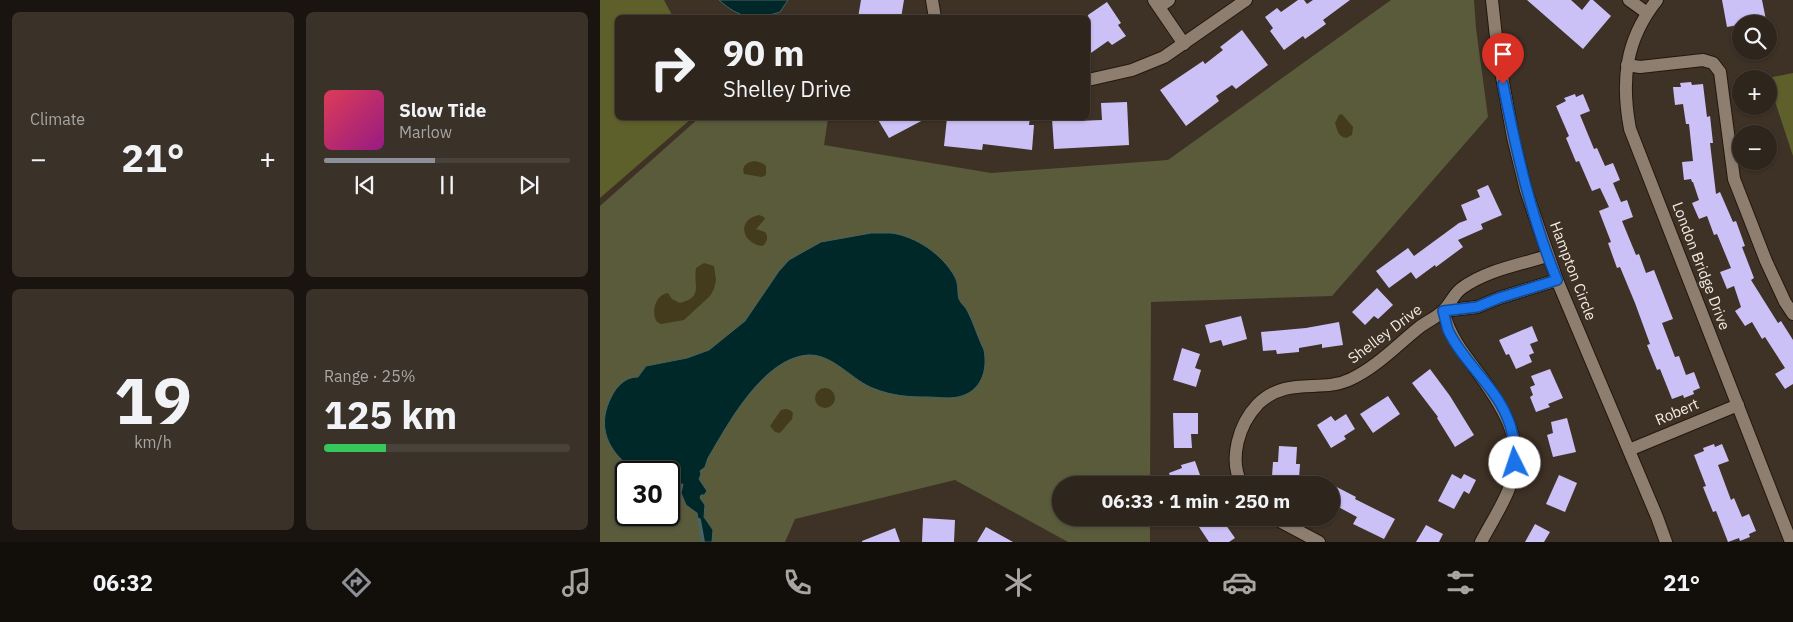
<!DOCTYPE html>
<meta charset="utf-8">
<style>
:root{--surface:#2e251c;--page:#3a3129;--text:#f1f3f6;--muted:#a7a5a3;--line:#49423b;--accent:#8c9099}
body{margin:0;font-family:"IBM Plex Sans",sans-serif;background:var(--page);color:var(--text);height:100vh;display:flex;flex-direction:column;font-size:19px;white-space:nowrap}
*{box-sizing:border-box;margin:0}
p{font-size:16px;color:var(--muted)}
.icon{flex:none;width:28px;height:28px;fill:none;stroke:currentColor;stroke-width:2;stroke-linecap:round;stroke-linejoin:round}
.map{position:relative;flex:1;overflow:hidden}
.side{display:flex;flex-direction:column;gap:12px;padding:12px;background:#19140f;width:600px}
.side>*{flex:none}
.banner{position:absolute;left:15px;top:15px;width:475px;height:105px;border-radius:8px;box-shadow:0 1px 4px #0004,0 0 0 1px var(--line);background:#2e251c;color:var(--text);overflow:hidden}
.tools{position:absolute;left:1132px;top:15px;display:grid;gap:10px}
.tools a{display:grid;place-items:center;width:45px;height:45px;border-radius:50%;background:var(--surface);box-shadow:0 1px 4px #0004,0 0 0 1px var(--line);font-size:25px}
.speed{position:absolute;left:15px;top:461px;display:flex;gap:10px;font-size:25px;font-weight:700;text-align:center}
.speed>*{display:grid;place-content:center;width:65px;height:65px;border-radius:50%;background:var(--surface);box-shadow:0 1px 4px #0004,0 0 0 1px var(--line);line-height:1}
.speed .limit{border:2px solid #111;border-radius:8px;background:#fff;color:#111}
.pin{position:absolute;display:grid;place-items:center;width:42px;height:42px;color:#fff;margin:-51px -21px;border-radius:50% 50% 50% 0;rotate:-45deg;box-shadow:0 0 5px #0007}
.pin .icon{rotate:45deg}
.me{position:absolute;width:55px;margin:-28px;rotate:356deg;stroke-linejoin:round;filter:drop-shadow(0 0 4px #0008)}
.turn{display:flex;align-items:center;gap:18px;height:105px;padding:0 25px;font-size:22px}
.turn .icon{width:65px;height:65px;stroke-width:2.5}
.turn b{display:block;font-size:35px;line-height:42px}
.big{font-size:38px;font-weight:800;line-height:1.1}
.side .card{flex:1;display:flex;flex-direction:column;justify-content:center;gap:8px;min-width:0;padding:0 18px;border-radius:8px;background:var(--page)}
.side .dial{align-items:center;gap:0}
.dial b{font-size:65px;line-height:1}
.song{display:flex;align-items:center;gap:15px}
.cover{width:60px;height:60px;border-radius:8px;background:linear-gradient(135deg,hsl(350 70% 55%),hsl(310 70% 35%))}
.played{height:5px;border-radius:2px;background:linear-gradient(90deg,var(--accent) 45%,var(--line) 45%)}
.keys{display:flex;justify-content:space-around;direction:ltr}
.heat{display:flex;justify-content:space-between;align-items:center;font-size:28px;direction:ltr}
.charge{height:8px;border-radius:4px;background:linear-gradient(90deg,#34c759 25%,var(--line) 0)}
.side .tiles{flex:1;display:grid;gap:12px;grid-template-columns:repeat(2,1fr)}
.trip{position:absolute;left:452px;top:476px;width:288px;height:50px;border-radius:25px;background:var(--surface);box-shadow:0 1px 4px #0004,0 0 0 1px var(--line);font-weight:800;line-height:50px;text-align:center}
.dock{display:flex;height:80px;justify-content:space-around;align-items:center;background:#120f0b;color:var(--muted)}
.dock .icon{width:35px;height:35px}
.dock .on{color:var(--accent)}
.dock b{font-size:22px;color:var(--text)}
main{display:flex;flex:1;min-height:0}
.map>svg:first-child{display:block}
</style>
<main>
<section class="side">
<div class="tiles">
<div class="card"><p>Climate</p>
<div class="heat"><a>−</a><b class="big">21°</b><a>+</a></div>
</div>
<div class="card">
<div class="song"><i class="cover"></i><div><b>Slow Tide</b><p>Marlow</p></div></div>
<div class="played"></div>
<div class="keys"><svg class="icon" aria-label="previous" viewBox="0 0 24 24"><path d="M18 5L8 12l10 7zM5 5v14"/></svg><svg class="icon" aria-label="pause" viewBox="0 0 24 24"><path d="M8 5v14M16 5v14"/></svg><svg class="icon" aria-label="next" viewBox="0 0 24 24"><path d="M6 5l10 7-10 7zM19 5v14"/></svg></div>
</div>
<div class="card dial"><b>19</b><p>km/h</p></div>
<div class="card"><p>Range · 25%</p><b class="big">125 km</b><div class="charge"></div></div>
</div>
</section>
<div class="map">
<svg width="1193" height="542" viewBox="0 0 1193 542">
<rect width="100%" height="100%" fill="#3e3125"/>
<path fill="#595b3b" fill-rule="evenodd" d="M791 0H874L876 28 888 117 732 296 551 302 550 485H461V518H550V542H468L355 480 195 519 185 542H0V206L99 118H228L224 145 391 173 568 160ZM26 472H69V515H26Z"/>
<g fill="#5d602a">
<polygon points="0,0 64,0 73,17 18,18 18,118 92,118 0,198"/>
<polygon points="1193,73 1193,156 1169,83 1169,79 1167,78"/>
</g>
<g fill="#433b1b">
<path d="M742 114 753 127 752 135 746 138C738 137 737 129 735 123L739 115Z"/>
<path d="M155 161 162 163 166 166V175L162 177 144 174C141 166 147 162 155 161Z"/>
<path d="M159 215 164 217 165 219 156 229 165 232C169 237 167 243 162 246 142 243 136 220 159 215Z"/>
<path d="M104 263 114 266 116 280 114 289 110 296 84 320 61 324 57 322C51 312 55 295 68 293L72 299 80 303C104 297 93 286 96 268Z"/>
<circle cx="225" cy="398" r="10"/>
<polygon points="186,409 190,410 193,413 192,419 180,433 175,432 170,426 181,410"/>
</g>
<g fill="#002829" stroke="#496361">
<path d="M119 0H188L180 12C154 20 140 19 119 0Z"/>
<path d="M271 233C278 233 284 233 291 233 316 236 343 255 355 277 359 285 357 292 359 299 361 304 366 307 368 312 374 324 378 338 384 350 388 371 381 392 358 397 348 399 337 397 327 397 309 397 293 396 275 389 252 381 234 354 208 355 163 358 128 424 108 458L105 467 100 471 101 474 99 479 107 491 104 495H101L100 498 105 505 104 517 113 530 112 542H103L97 513 86 505 81 493 83 484 72 486 69 484V472C60 472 46 475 38 472 31 469 25 463 20 458 0 437 0 413 16 389 22 382 28 377 38 377L46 366 87 358 109 350 145 321 179 271 189 260 203 252 221 242Z"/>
</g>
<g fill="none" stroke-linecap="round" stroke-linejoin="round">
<polyline stroke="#496361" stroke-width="4" points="99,520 103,542"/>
</g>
<g fill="#ccc1f7">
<polygon points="261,0 304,0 301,18 258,18"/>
<polygon points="698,0 704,0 707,4 713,0 750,0 723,20 726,24 705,39 703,36 684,50 670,31 673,28 665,17 677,8 681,12"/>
<polygon points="927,0 971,0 982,10 990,0 993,0 1011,16 983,49"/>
<polygon points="1122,0 1162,0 1166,20 1127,27"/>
<polygon points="507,2 521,23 518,25 526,36 512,45 508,41 488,55 488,15"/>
<polygon points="642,30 668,65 636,89 632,85 616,96 619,101 586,126 560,90 603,61 605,64 623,50 620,47"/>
<polygon points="1091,82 1092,85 1103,84 1107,117 1110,116 1113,143 1110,143 1116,194 1120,192 1133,222 1136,221 1145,246 1142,247 1154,278 1151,280 1178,323 1181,321 1193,340 1193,384 1185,389 1175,374 1185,368 1165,337 1162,339 1152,322 1145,326 1135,311 1141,307 1134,286 1127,289 1120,272 1131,268 1117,234 1114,235 1107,216 1099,219 1092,203 1099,200 1093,182 1092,182 1091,179 1084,180 1082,162 1093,161 1089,124 1086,124 1083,104 1075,105 1073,87 1081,87 1080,83"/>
<polygon points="975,94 976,97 983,94 990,111 980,115 994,149 997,148 1005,166 1013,163 1020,180 1013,183 1021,202 1027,200 1033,217 1022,221 1036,255 1039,254 1046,273 1054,270 1073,319 1062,323 1075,357 1079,356 1086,375 1094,372 1100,388 1093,391 1094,394 1084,398 1083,395 1072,399 1060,369 1057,370 1047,345 1050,344 1035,303 1020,267 1017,268 1008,243 1011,242 999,211 1009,207 1000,188 992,191 979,161 976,162 966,138 969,136 956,106 966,101 964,98"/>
<polygon points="527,102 529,145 454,149 452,118 478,118 478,121 502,120 501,103"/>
<polygon points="277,118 327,118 289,138"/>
<polygon points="347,118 430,118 429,125 434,125 432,150 383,144 382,150 344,146"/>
<polygon points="888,185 902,215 881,224 883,229 858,240 863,247 836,267 835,265 816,279 811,272 789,288 776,271 808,248 814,256 859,223 867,220 861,205 880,197 877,190"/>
<polygon points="777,288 793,305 778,319 774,316 765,325 752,312"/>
<polygon points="641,316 647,339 623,346 621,340 610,343 605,325"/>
<polygon points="739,322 743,345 722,348 722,344 699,348 699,352 677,354 676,350 663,351 661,332 706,328"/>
<polygon points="932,326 938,341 930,344 934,353 929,355 932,362 916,369 909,354 906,355 899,340"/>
<polygon points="582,348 600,354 595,368 601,370 596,387 573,380"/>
<polygon points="830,369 850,396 874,435 855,447 837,418 838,417 812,383"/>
<polygon points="950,369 963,398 948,404 950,407 936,412 930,397 933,395 930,387 935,385 931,376"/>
<polygon points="788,396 800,414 773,433 760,414"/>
<polygon points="573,413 598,413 598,434 591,434 592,448 574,448"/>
<polygon points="746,414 755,429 744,436 746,439 731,448 717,425 731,416 735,421"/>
<polygon points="967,418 976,452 953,457 947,435 953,433 951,422"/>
<polygon points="1114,444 1115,447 1122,444 1129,461 1118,465 1131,500 1134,498 1142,517 1149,514 1156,531 1149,534 1150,537 1140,541 1139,538 1128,542 1116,511 1113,512 1103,487 1106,486 1094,455 1104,451 1103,448"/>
<polygon points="679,446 697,447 696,464 700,464 699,478 672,476 673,462 678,462"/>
<polygon points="595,461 600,475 590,479 592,485 573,485 569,473 582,468 581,465"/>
<polygon points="852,474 861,479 864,474 876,480 869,494 864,491 854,509 838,501"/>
<polygon points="959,475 977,483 965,512 946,504"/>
<polygon points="731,484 756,497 755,499 795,519 784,539 753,524 757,517 731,503"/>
<polygon points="323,518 355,520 354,542 322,542"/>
<polygon points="593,518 621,518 635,538 629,542 609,542"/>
<polygon points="935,524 950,532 944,542 925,542"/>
<polygon points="826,525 843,534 839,542 816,542"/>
<polygon points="386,527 413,542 377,542"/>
<polygon points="295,528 300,542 262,542 262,541"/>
</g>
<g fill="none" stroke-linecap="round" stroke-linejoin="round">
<g stroke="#24180e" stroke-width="14">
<g id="minor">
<polyline points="332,0 335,18"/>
<polyline points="554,0 584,44"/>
<polyline points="892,0 898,55 913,137 926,190 936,220 957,280 1057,517 1066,542"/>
<polyline points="1029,0 1047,13"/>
<path d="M1057 0C1025 40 1021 81 1030 129L1191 542"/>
<polyline points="559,7 569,0"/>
<polyline points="1027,65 1040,67 1103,60 1113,63 1120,72 1134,179 1166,261 1185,302 1193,314"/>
<polyline points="488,80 532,70 564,57 646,0"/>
<path d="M843 311C850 337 863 353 879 374 906 411 927 444 908 491 901 508 890 525 881 542"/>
<polyline points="843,311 877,307 899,298 957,280"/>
<polyline points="1029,450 1138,405"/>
<path d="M642 485C628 459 639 424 658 404 688 375 721 394 751 379 778 366 798 344 821 326 828 321 837 317 843 311 850 305 854 293 862 288 887 270 919 265 947 256"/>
<polyline points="674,518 719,542"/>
</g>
</g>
<use href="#minor" stroke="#8d7e70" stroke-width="12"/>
</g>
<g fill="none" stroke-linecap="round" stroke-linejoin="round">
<g stroke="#114b97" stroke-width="12">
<path id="route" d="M903 84C916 150 931 217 957 280L899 298 877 307 843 311C845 317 846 324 848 330 863 362 894 385 907 417 914 432 915 448 915 463"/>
</g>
<use href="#route" stroke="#1a73e8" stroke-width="9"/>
</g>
<g text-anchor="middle" stroke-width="5" stroke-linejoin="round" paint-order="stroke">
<g font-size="15" fill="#f4ece4" stroke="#3e3125">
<text transform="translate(1101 266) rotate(69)" y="5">London Bridge Drive</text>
<text transform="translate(973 271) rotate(69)" y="5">Hampton Circle</text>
<text transform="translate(785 334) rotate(-37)" y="5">Shelley Drive</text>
<text transform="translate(1077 412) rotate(-23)" y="5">Robert</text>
</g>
</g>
</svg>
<div class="tools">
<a><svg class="icon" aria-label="search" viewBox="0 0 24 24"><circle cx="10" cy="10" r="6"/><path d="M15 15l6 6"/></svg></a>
<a>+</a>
<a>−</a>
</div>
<div class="speed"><div class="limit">30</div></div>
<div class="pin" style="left:903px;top:84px;background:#d93025"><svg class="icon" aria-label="arrive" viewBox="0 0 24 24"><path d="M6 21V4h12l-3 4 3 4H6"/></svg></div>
<svg class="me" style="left:915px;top:463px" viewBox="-20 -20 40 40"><circle r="19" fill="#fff"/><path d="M0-13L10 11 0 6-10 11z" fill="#1a73e8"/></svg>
<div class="trip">06:33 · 1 min · 250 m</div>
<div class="banner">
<div class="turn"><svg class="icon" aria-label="right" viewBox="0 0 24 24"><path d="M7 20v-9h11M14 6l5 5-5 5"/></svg><div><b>90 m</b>Shelley Drive</div></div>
</div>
</div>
</main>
<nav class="dock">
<b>06:32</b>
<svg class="icon on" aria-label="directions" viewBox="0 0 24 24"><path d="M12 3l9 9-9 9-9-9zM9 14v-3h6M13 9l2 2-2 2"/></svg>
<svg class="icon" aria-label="music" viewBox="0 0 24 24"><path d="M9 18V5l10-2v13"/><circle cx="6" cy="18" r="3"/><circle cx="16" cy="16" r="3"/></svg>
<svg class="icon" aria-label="phone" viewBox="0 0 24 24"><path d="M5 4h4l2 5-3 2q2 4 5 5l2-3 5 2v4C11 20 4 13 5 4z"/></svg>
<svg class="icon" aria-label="climate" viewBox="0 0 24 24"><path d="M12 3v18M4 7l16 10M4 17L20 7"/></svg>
<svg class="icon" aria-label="car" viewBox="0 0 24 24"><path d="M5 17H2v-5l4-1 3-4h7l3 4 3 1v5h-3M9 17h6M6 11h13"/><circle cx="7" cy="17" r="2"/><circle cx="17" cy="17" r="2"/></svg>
<svg class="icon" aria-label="filters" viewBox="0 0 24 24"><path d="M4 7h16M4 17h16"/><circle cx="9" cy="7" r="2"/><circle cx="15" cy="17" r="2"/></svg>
<b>21°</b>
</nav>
